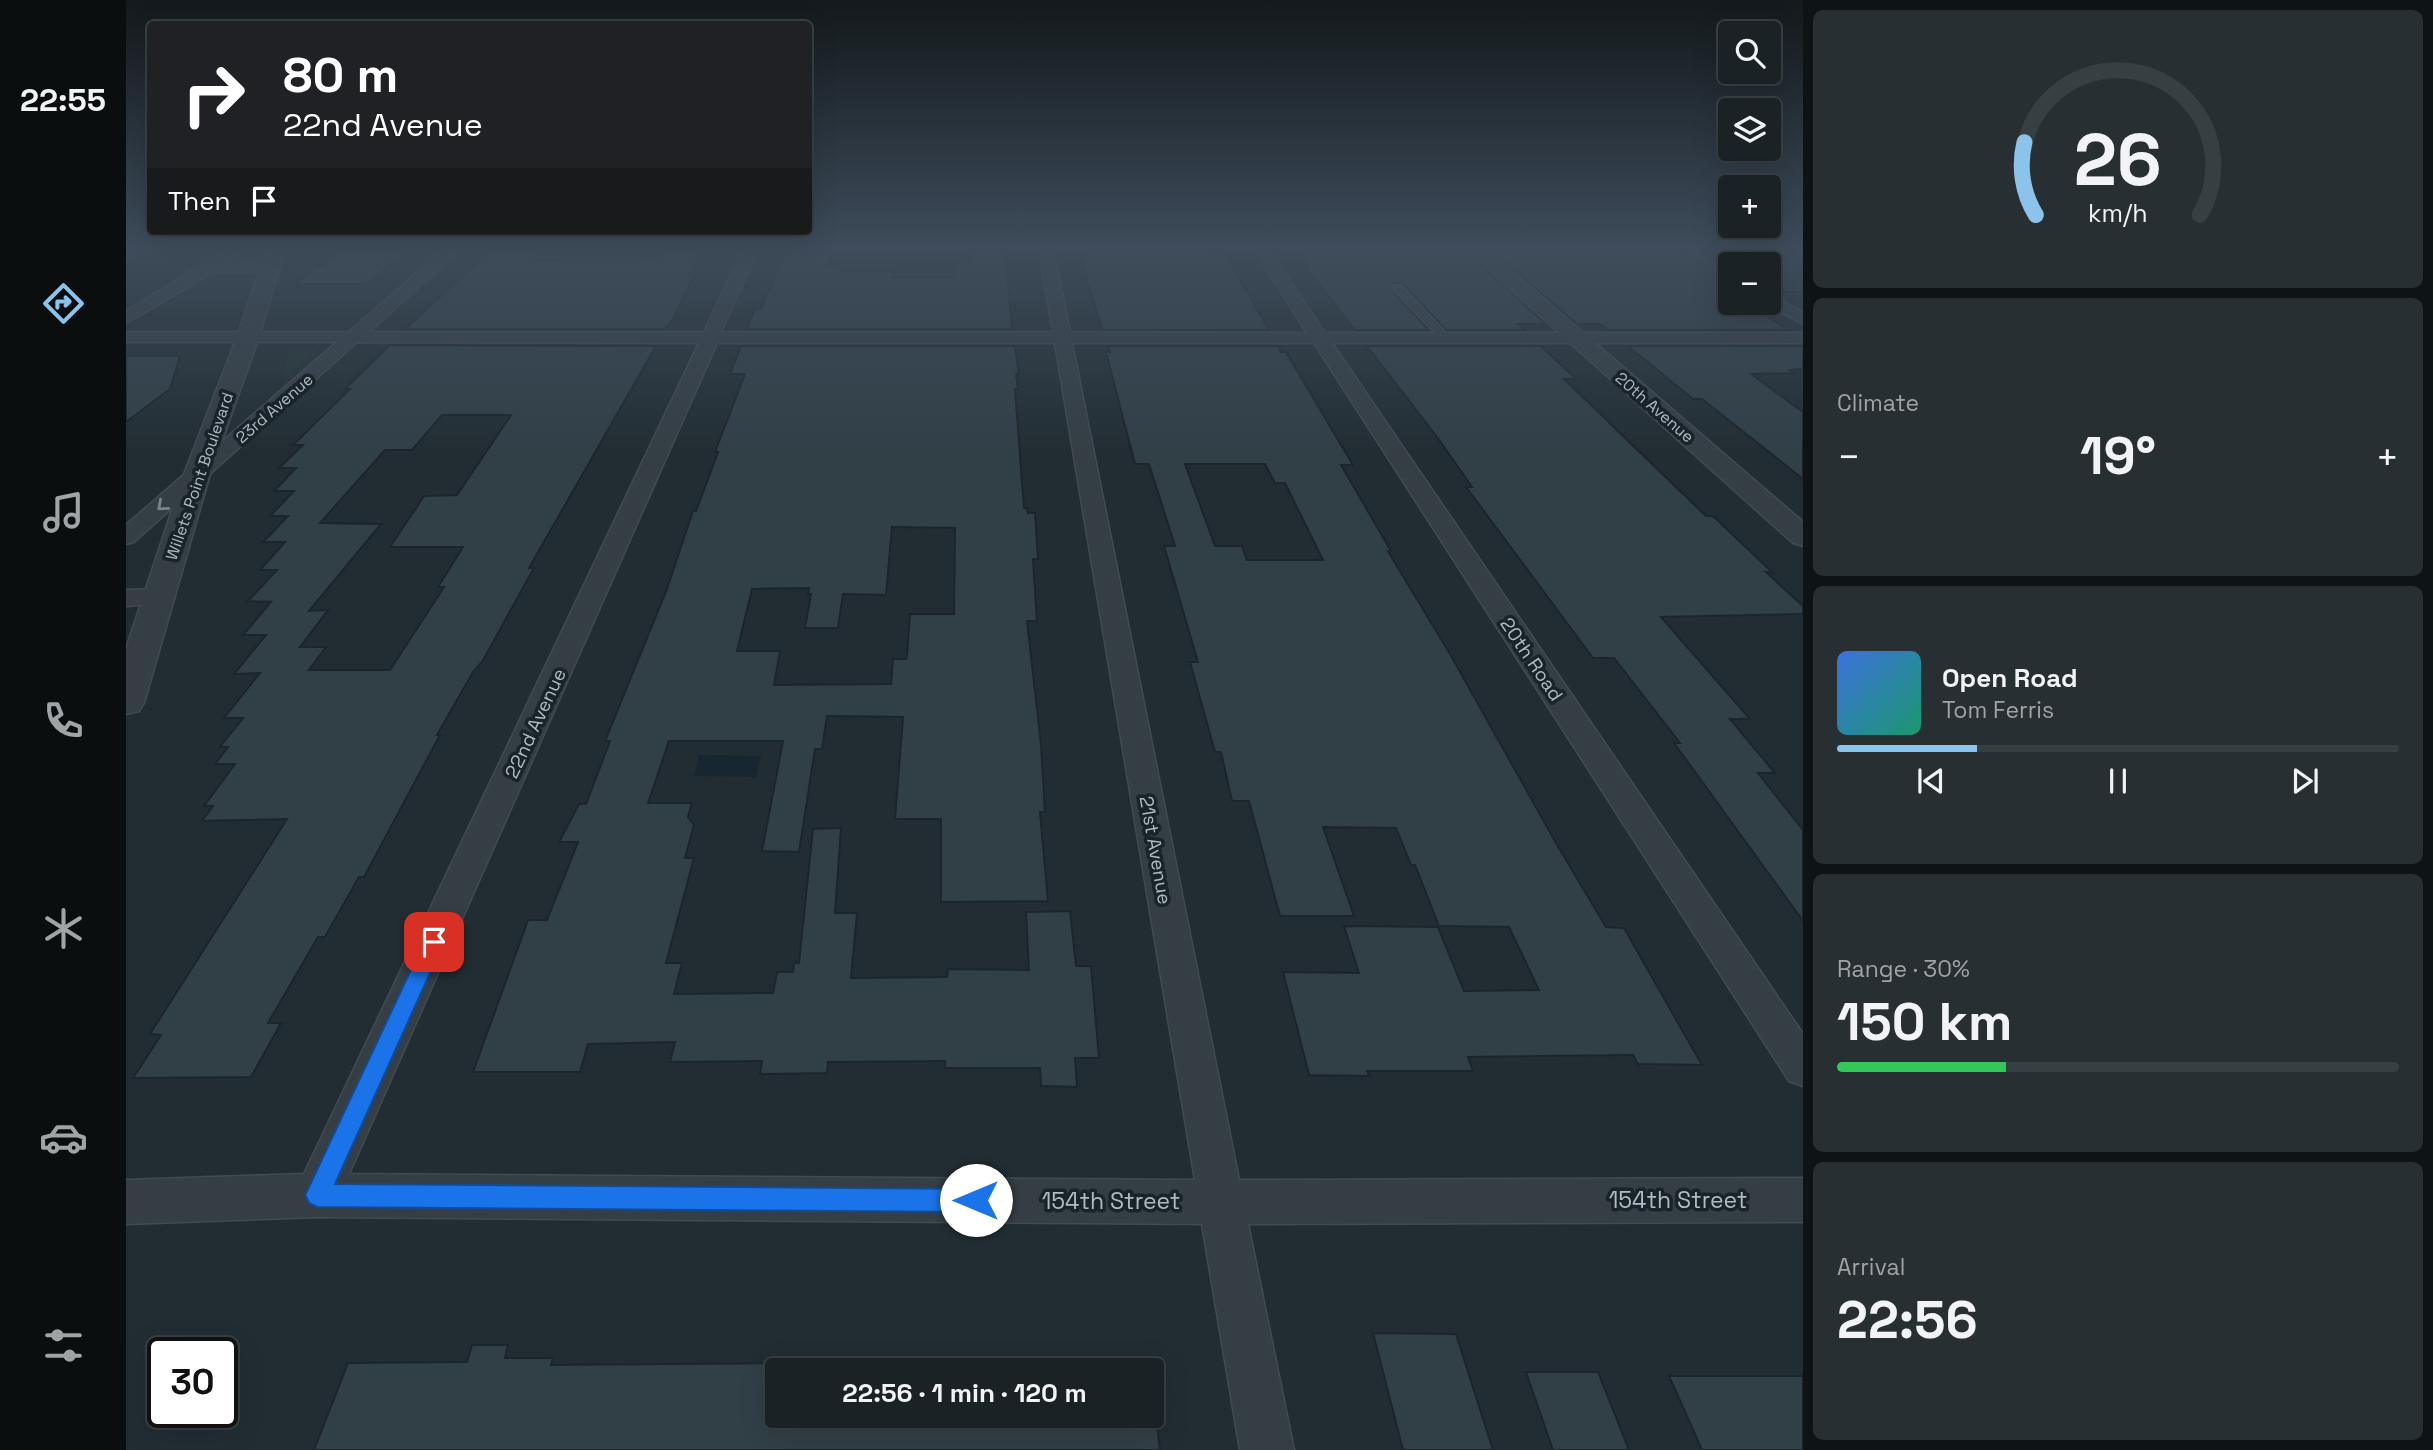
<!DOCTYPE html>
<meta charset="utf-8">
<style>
:root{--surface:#1a2226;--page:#272f32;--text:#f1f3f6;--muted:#9fa4a7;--line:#383f43;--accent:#8bc3ea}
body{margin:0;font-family:"Space Grotesk",sans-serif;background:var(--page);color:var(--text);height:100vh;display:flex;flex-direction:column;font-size:26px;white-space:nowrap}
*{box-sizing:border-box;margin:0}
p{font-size:23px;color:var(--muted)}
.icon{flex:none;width:38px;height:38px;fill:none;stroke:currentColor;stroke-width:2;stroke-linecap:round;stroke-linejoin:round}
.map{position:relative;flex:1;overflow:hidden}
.drawer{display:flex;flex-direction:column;gap:10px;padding:10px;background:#0e1315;width:630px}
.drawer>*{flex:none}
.guide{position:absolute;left:21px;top:21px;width:665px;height:214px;border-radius:7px;box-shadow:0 7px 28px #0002,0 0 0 2px var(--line);background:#202124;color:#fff;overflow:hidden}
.fabs{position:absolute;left:1592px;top:21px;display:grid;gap:14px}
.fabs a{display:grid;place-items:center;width:63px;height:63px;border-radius:7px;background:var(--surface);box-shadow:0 7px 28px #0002,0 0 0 2px var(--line);font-size:35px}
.speed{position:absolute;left:21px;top:1337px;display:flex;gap:14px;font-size:35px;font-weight:700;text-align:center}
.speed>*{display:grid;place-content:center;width:91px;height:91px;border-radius:50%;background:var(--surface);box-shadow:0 7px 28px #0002,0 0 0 2px var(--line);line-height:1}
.speed .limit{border:4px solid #111;border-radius:10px;background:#fff;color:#111}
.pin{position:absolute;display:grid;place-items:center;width:60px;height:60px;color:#fff;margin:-30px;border-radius:14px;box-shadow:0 4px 10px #0006}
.me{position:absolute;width:77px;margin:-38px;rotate:270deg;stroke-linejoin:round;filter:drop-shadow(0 0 5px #0008)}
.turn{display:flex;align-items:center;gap:24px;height:147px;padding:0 21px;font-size:32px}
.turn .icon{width:91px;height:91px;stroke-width:2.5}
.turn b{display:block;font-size:49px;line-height:60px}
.then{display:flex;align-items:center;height:66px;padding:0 21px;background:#0003;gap:14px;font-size:26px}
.big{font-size:52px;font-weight:800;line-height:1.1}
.drawer .tile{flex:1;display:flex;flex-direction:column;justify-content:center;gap:10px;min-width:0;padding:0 24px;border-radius:10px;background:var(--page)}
.drawer .dial{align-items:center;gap:0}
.dial svg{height:182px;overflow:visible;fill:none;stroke:var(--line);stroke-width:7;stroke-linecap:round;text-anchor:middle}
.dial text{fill:var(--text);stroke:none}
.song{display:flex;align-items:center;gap:21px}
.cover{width:84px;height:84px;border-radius:10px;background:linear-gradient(135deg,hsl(220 70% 55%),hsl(160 70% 35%))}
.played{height:7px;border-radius:4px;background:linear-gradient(90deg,var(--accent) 25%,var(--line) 25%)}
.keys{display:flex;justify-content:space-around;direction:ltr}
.heat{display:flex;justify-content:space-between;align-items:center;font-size:38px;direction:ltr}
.charge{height:10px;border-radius:5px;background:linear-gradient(90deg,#34c759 30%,var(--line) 0)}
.trip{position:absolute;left:639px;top:1358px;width:399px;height:70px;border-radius:7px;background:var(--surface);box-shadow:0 7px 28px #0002,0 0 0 2px var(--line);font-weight:800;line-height:70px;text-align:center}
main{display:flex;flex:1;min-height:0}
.menu{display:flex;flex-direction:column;width:126px;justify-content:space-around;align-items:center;background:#0a0e0f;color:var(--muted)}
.menu .icon{width:49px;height:49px}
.menu .active{color:var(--accent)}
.menu b{font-size:32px;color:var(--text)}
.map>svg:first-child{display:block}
</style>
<main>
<nav class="menu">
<b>22:55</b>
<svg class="icon active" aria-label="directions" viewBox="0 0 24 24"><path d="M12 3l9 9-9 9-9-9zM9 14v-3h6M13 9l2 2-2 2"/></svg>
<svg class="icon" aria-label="music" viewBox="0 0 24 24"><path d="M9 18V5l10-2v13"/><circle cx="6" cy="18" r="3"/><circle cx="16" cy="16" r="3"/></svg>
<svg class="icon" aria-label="phone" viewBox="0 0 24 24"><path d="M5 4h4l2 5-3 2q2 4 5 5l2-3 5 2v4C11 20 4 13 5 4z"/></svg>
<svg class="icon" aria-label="climate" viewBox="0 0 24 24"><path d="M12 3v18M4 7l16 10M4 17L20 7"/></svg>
<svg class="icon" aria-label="car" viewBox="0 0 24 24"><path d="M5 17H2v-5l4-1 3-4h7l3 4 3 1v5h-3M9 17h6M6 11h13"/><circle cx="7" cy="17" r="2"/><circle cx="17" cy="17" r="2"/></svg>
<svg class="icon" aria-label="filters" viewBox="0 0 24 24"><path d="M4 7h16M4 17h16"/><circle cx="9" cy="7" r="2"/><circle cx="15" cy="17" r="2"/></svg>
</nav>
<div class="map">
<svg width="1677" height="1450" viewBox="0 0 1677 1450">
<rect width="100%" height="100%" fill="#222d33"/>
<polygon fill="#243433" points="163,349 193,349 157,378"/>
<polygon fill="#17262f" points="573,755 635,756 630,777 568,776"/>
<g fill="#313f47" stroke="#1c252b" stroke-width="2" fill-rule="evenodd">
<polygon points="538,249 577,249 562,275 568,275 546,321 539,329 279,329 363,252 416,252 408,261 531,260"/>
<polygon points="844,249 879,249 886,329 621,329 629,309 635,309 659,254 665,254 667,250 707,250 702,266 715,266 714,271 766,272 765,277 828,277 828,262 845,262"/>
<polygon points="961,249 1098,252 1143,330 976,330 954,255 962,255"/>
<polygon points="1170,249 1338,249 1420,324 1392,324 1399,330 1320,330 1277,284 1269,283 1267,292 1303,330 1229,330 1179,266 1183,266"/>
<polygon points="1364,249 1529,249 1557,252 1605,282 1605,303 1620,303 1662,330 1483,330 1475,324 1451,324"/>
<polygon points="218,250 283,250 241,284 169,284"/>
<polygon points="1585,252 1677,253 1677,292 1643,292 1643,264 1605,265"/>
<path d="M264 345 530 346 403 568H408L356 662 347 672 311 735H314L238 877H233L199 937H192L142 1023H155L125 1077 7 1078 35 1035 24 1034 161 819 76 821 87 806H78L109 764H89L102 747H94L117 718H98L134 673 108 674 140 635H117L145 602 122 601 151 570H134L159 542H137L162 516H144L168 491H148L170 468H153L177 445H167L224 389H219ZM316 415H385L331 495 298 496 264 547H337L312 587H318L264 670H183L200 647H174L202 610 183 611 255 524 194 523 259 450H286Z"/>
<path d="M615 346H889L893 374H890L892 389H889L898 508H901L902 513H909L912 559H907L911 621H901L915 744 919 812H914L922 901 815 902V819H769L777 717 701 716 696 749H689L673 852 636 851 657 741H543L522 803H566L562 817 568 825 559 858H568L540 963H556L548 994 647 993 651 972H667L668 963H673L687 829 715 828 709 913H731L725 978 821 977 822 969 903 970 900 912 944 911 950 966H965L973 1058H949L951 1087 915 1086 914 1068H819V1061L702 1062 701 1073 634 1074 636 1061 544 1062 549 1042 462 1044 454 1072H347L402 920H421L452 842H433L453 804H460L484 741H479L541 589 567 511H570L592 452H589L619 374H604ZM766 527 829 528 828 614H784L781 656 780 659H767L765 684 648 685 654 651H611L626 589 683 588 682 594H685L679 628H712L717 594 760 595Z"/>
<path d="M982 346H1152L1155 352H1160L1227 465H1215L1265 551H1262L1269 563 1324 654 1430 843 1480 927 1498 928 1576 1065 1512 1064 1507 1055 1342 1057 1347 1071H1241L1243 1076 1183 1075 1157 972 1233 973 1218 926 1312 927 1338 991 1413 990 1383 927 1313 926 1289 865H1285L1270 828 1197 827 1228 916H1154L1123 801H1106L1095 752H1089L1064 662H1072L1038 546H1049L1023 464H1009L980 352H984ZM1059 464H1139L1149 483H1159L1197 560H1121L1116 546H1089Z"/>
<polygon points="1241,346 1415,346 1450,379 1438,379 1580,516 1587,516 1647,573 1640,572 1677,606 1677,614 1535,617 1624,719 1604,719 1649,773 1632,773 1677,830 1677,921 1548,743 1554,743 1488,658 1467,658 1340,487 1346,487 1314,441"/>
<polygon points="1502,346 1677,346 1677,369 1664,370 1669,373 1625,374 1677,412 1677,479 1576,399 1567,399"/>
<polygon points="0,356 54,356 44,389 0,422"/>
<polygon points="1247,1333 1330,1334 1367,1450 1277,1450"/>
<polygon points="346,1345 382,1345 379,1358 427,1358 425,1365 780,1362 779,1369 1023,1366 1024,1370 651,1370 651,1416 1026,1416 1026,1385 1034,1450 188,1450 222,1363 341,1362"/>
<polygon points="1400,1372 1472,1372 1503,1450 1427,1450"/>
<polygon points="1543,1376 1677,1376 1677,1450 1576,1450"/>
</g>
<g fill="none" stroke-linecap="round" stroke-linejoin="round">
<g stroke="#414a51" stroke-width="4">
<polygon id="service" points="1269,286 1275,286 1323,337 1323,341 1317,341 1269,290"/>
</g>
<g stroke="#414a51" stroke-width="3">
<g id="minor">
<polygon points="103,249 121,249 101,263 144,262 152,267 144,272 86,273 0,323 0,311"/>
<path d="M318 249H334L243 332H578L618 249H632L595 332H927L913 249H927L944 332 1181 333 1128 249H1142L1199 333H1677V343H1206L1677 1034V1086L1663 1081 1188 343H946L1113 1180 1677 1178V1222L1122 1224 1168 1450H1114L1076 1224 191 1217 0 1224V1180L178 1174 573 343 231 342 8 542 0 544V525L211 342H0V332H223ZM591 343H929L1069 1180 223 1174Z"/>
<polygon points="1557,249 1575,249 1605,268 1605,280"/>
<polygon points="1643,294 1677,312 1677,324 1638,303 1643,303"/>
<polygon points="33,589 42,592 46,597 42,602 0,606 0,590"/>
</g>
</g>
<g stroke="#414a51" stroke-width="3">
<g id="tertiary">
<polygon points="141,249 159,249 133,337 84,474 18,703 13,711 0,714 0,649 58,474 111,337"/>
<polygon points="1340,249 1360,249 1677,522 1677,546 1667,543"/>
</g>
</g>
<use href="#service" fill="#353e44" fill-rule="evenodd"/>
<use href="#minor" fill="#353e44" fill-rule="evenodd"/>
<use href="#tertiary" fill="#353e44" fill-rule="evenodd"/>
</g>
<defs><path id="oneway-chevron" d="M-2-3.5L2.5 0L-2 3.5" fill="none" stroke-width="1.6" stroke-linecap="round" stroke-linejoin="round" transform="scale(1.75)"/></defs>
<use stroke="#788289" href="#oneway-chevron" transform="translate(36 506) rotate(139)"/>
<linearGradient id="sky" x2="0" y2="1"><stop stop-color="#13191c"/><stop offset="0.55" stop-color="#3e4c5b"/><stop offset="1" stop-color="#3e4c5b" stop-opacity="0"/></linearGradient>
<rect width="1677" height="452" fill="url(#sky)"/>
<polygon fill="#1a73e8" stroke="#114b97" stroke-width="2" points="308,934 315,936 318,942 209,1184 850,1189 859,1192 863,1200 859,1209 850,1212 191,1207 183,1203 179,1195 183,1187 298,942 301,936"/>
<g text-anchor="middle" stroke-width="7" stroke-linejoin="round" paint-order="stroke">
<g font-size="16" fill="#afbac1" stroke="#1a2329">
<text transform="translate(1529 407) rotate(41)" y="6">20th Avenue</text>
<text transform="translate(148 408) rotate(-41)" y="6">23rd Avenue</text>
<text transform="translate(73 476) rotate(-71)" y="6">Willets Point Boulevard</text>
</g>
<g font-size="19" fill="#afbac1" stroke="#1a2329">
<text transform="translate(1406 659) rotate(56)" y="7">20th Road</text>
<text transform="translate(409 723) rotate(-65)" y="7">22nd Avenue</text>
<text transform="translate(1030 850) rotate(80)" y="7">21st Avenue</text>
</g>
<g font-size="23" fill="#afbac1" stroke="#1a2329">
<text x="1552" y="1208">154th Street</text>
<text x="985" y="1209">154th Street</text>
</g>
</g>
</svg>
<div class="fabs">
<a><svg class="icon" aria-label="search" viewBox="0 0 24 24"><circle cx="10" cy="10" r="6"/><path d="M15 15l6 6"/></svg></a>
<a><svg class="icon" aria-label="layers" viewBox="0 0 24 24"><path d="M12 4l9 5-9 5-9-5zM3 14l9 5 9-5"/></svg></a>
<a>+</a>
<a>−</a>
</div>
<div class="speed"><div class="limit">30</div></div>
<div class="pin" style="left:308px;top:942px;background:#d93025"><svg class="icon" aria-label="arrive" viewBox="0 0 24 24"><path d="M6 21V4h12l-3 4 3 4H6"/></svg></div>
<svg class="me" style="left:850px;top:1200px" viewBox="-20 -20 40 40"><circle r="19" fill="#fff"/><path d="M0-13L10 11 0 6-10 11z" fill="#1a73e8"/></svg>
<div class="trip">22:56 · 1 min · 120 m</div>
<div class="guide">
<div class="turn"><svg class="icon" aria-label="right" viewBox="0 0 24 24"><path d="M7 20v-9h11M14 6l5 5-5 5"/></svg><div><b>80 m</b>22nd Avenue</div></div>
<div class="then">Then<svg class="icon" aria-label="arrive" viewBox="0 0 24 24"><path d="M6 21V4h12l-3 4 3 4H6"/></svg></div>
</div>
</div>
<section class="drawer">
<div class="tile dial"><svg viewBox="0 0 100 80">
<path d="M14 69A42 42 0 1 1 86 69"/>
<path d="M14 69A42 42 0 0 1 9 37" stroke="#8bc3ea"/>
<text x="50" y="56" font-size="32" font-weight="700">26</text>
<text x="50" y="72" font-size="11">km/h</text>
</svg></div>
<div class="tile"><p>Climate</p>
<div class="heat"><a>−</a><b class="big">19°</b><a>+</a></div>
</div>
<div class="tile">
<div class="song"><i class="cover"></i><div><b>Open Road</b><p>Tom Ferris</p></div></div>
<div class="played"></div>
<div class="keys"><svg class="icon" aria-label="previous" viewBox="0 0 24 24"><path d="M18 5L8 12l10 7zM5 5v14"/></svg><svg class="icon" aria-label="pause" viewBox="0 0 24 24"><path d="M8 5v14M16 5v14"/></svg><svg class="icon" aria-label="next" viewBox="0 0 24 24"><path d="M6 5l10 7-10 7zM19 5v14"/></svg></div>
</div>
<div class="tile"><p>Range · 30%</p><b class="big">150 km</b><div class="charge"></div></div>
<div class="tile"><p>Arrival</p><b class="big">22:56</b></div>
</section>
</main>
